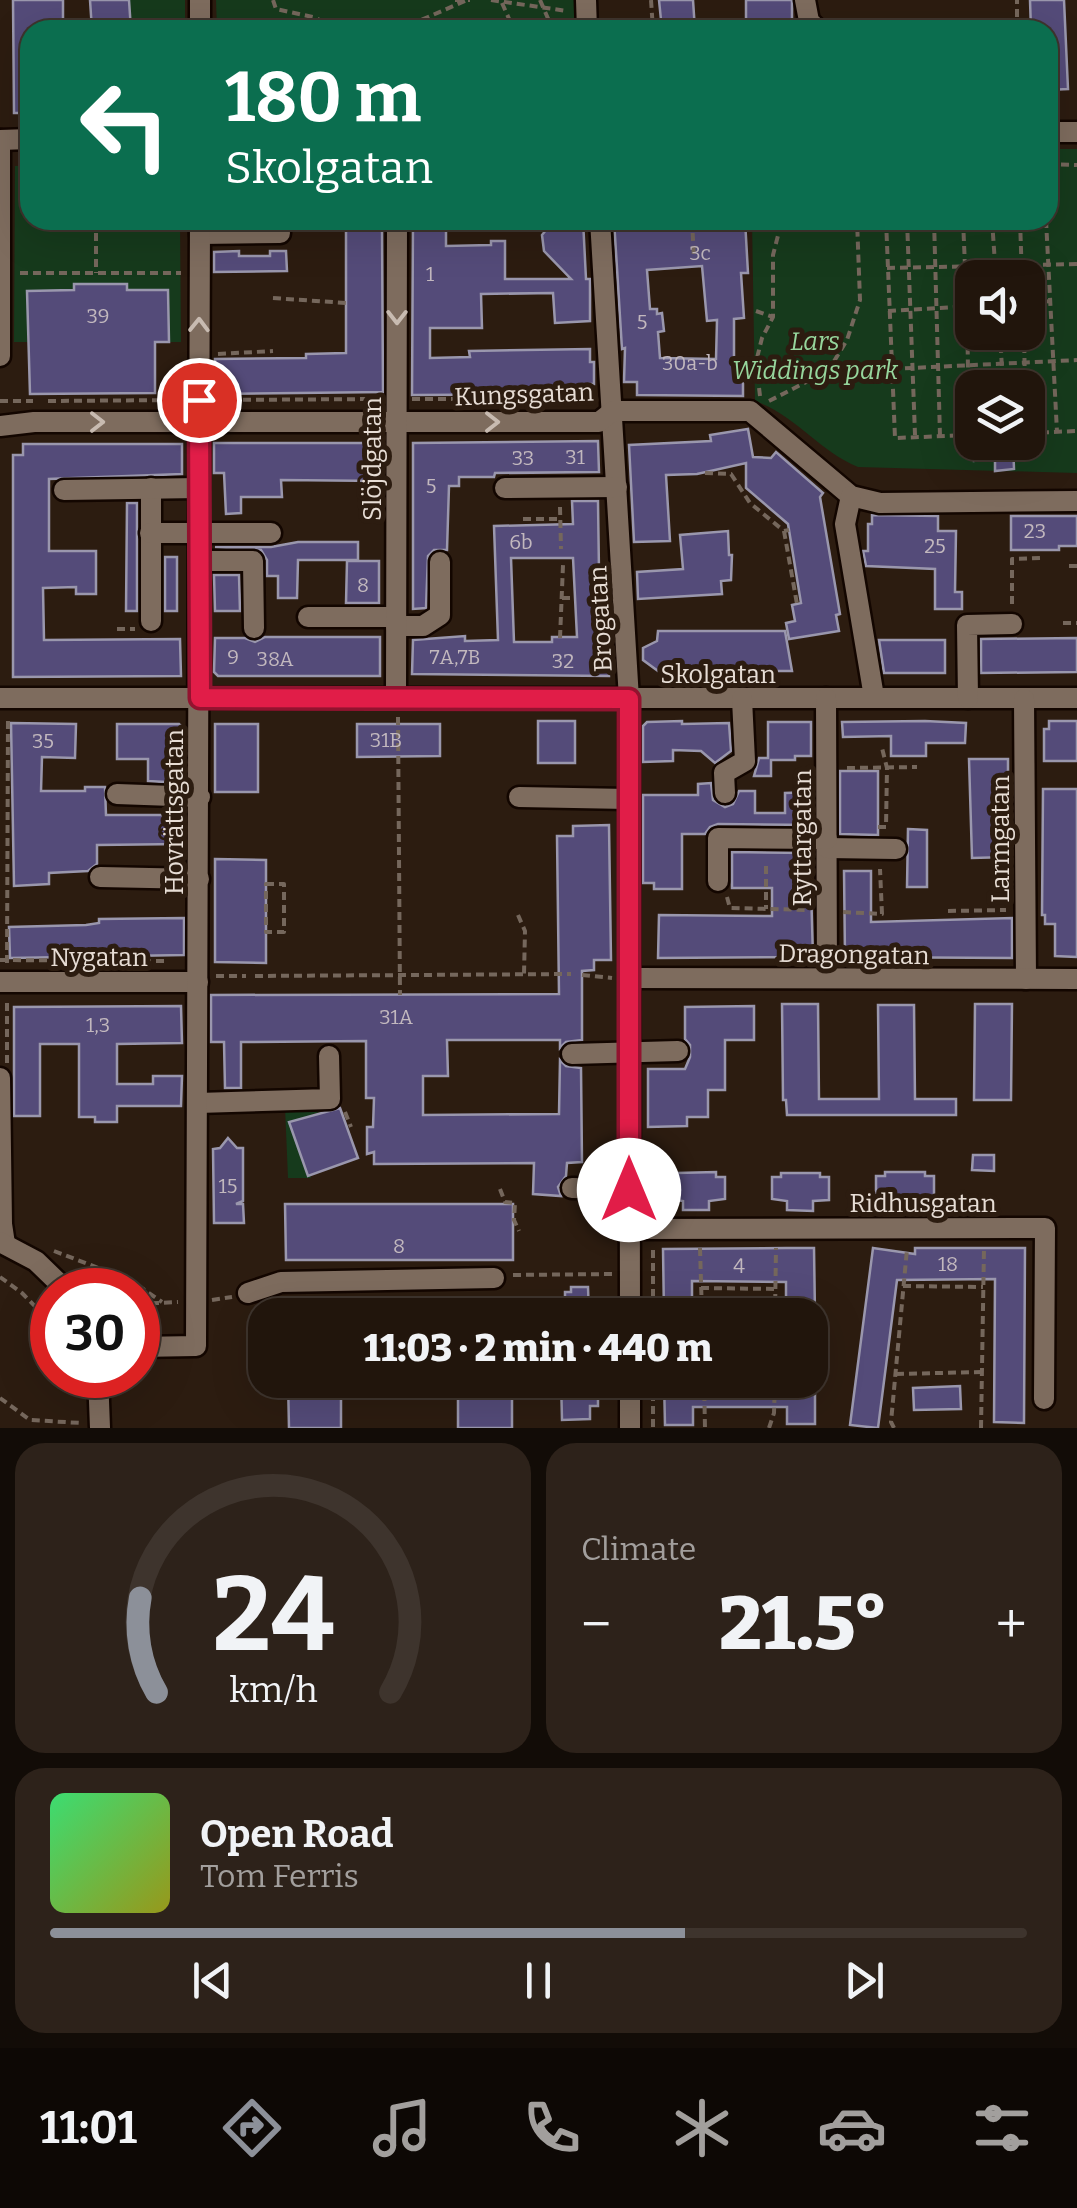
<!DOCTYPE html>
<meta charset="utf-8">
<style>
:root{--surface:#21150c;--page:#2d221a;--text:#f1f3f6;--muted:#a29f9d;--line:#3e342d;--accent:#8c9099}
body{margin:0;font-family:Bitter,serif;background:var(--page);color:var(--text);height:100vh;display:flex;flex-direction:column;font-size:38px;white-space:nowrap}
*{box-sizing:border-box;margin:0}
p{font-size:32px;color:var(--muted)}
.icon{flex:none;width:55px;height:55px;fill:none;stroke:currentColor;stroke-width:2;stroke-linecap:round;stroke-linejoin:round}
.map{position:relative;height:1428px;overflow:hidden}
.panel{display:flex;flex-direction:column;gap:15px;padding:15px;background:#120c07;flex:1}
.panel>*{flex:none}
.top-card{position:absolute;left:20px;top:20px;width:1038px;height:210px;border-radius:30px;box-shadow:0 10px 40px #0002,0 0 0 2px var(--line);background:#0b6e4f;color:#fff;overflow:hidden}
.tools{position:absolute;left:955px;top:260px;display:grid;gap:20px}
.tools a{display:grid;place-items:center;width:90px;height:90px;border-radius:20px;background:var(--surface);box-shadow:0 10px 40px #0002,0 0 0 2px var(--line);font-size:50px}
.speed{position:absolute;left:30px;top:1268px;display:flex;gap:20px;font-size:50px;font-weight:700;text-align:center}
.speed>*{display:grid;place-content:center;width:130px;height:130px;border-radius:50%;background:var(--surface);box-shadow:0 10px 40px #0002,0 0 0 2px var(--line);line-height:1}
.speed .limit{border:15px solid #d22;background:#fff;color:#111}
.pin{position:absolute;display:grid;place-items:center;width:85px;height:85px;color:#fff;margin:-42px;border:5px solid #fff;border-radius:50%;box-shadow:0 2px 10px #0007}
.me{position:absolute;width:110px;margin:-55px;rotate:0deg;stroke-linejoin:round;filter:drop-shadow(0 0 8px #0008)}
.turn{display:flex;align-items:center;gap:35px;height:210px;padding:0 40px;font-size:45px}
.turn .icon{width:130px;height:130px;stroke-width:2.5}
.turn b{display:block;font-size:70px;line-height:85px}
.big{font-size:75px;font-weight:800;line-height:1.1}
.panel .tile{flex:1;display:flex;flex-direction:column;justify-content:center;gap:15px;min-width:0;padding:0 35px;border-radius:30px;background:var(--page)}
.panel .dial{align-items:center;gap:0}
.dial svg{height:260px;overflow:visible;fill:none;stroke:var(--line);stroke-width:7;stroke-linecap:round;text-anchor:middle}
.dial text{fill:var(--text);stroke:none}
.song{display:flex;align-items:center;gap:30px}
.cover{width:120px;height:120px;border-radius:15px;background:linear-gradient(135deg,hsl(140 70% 55%),hsl(60 70% 35%))}
.played{height:10px;border-radius:5px;background:linear-gradient(90deg,var(--accent) 65%,var(--line) 65%)}
.keys{display:flex;justify-content:space-around;direction:ltr}
.heat{display:flex;justify-content:space-between;align-items:center;font-size:55px;direction:ltr}
.panel .tiles{flex:1;display:grid;gap:15px;grid-template-columns:1fr 1fr}
.tile:last-child{grid-column:span 2}
.trip{position:absolute;left:248px;top:1298px;width:580px;height:100px;border-radius:30px;background:var(--surface);box-shadow:0 10px 40px #0002,0 0 0 2px var(--line);font-weight:800;line-height:100px;text-align:center}
.tabs{display:flex;height:160px;justify-content:space-around;align-items:center;background:#0d0805;color:var(--muted)}
.tabs .icon{width:70px;height:70px}
.tabs .active{color:var(--accent)}
.tabs b{font-size:45px;color:var(--text)}
.map>svg:first-child{display:block}
</style>
<div class="map">
<svg width="1077" height="1428" viewBox="0 0 1077 1428">
<rect width="100%" height="100%" fill="#2c1c10"/>
<g fill="#163a1c" fill-rule="evenodd">
<polygon points="129,0 185,0 185,30 131,30"/>
<polygon points="216,0 577,0 579,30 217,30"/>
<path d="M1048 149H1077V473L858 467C819 451 795 415 755 401L752 220H1048ZM972 278H1028V332H972ZM972 388H1028V442H972Z"/>
<polygon points="15,166 30,166 30,220 180,220 181,342 169,342 168,290 127,290 126,284 74,284 74,290 27,291 27,342 14,342"/>
<polygon points="285,1107 333,1107 289,1123 311,1178 288,1178"/>
</g>
<g fill="#544b79" stroke="#9a97ad" stroke-width="2.5" fill-rule="evenodd">
<polygon points="13,0 63,0 63,30 30,30 30,113 14,113"/>
<polygon points="90,0 129,0 131,30 92,30"/>
<polygon points="659,0 693,0 695,30 662,30"/>
<polygon points="746,0 792,0 792,26 788,26 788,30 750,30 750,26 746,26"/>
<polygon points="1030,0 1064,0 1068,89 1048,90 1048,30 1031,30"/>
<polygon points="362,220 379,220 382,226 383,392 216,394 215,359 306,358 306,354 346,353 346,226 362,226"/>
<polygon points="413,220 446,220 446,246 491,245 491,241 505,241 505,279 571,279 544,251 542,235 554,220 583,220 586,279 590,279 590,321 555,323 553,293 481,294 482,328 430,328 430,358 470,357 469,351 590,349 590,362 594,362 594,384 590,384 591,394 412,395"/>
<path d="M614 220H745L748 273H741L744 318 734 319V359H743V396L637 395V382H624L625 348 622 349ZM702 266 707 321 717 320 716 359 660 358 658 332 664 331 662 313 657 314V309H650L647 270Z"/>
<polygon points="239,251 239,256 270,256 270,251 286,251 287,271 214,272 214,252"/>
<polygon points="74,284 127,284 127,290 168,290 169,342 155,342 155,393 30,394 27,291 74,290"/>
<polygon points="748,429 753,457 771,458 776,452 823,493 820,497 840,614 836,615 839,631 789,639 786,623 795,621 792,605 801,603 788,524 746,488 746,463 697,474 666,475 670,541 634,542 629,445 711,441 710,435"/>
<polygon points="598,441 599,472 495,473 494,477 459,477 459,486 449,486 447,550 434,550 428,556 426,608 413,609 413,443"/>
<polygon points="973,442 1013,442 1014,469 995,471 995,459 974,461"/>
<polygon points="214,443 382,443 382,481 281,480 282,497 241,497 241,513 226,514 224,473 214,473"/>
<polygon points="23,444 182,444 182,474 49,479 49,551 96,551 96,594 76,594 76,587 43,588 44,640 180,639 181,676 13,677 13,455 23,455"/>
<path d="M572 501H598L599 572 605 571 609 676 412 674 413 640 465 636V641L498 640 494 526 573 524ZM511 558H573L577 637H552V642H514Z"/>
<polygon points="127,503 137,503 137,611 126,611"/>
<polygon points="872,515 938,516 938,531 956,531 955,592 962,592 962,609 935,609 935,569 866,566 863,551 868,551 868,524 872,524"/>
<polygon points="1011,516 1077,516 1077,546 1059,546 1059,550 1011,550"/>
<polygon points="728,531 729,555 732,555 731,580 721,581 722,594 638,599 637,572 683,569 680,535"/>
<polygon points="298,542 358,542 358,560 298,560 297,598 278,598 278,576 267,576 267,560 261,550 215,547 271,547"/>
<rect x="165" y="557" width="12" height="54"/>
<polygon points="347,561 379,561 379,603 346,603"/>
<polygon points="214,575 239,575 240,611 215,611"/>
<polygon points="658,631 785,631 792,671 658,671 643,660 643,648 657,641"/>
<polygon points="265,637 380,637 380,676 218,676 214,672 215,638 245,638 255,642"/>
<polygon points="1077,638 1077,672 981,673 981,639"/>
<polygon points="879,640 945,640 945,673 884,673"/>
<rect x="538" y="721" width="37" height="42"/>
<polygon points="682,721 682,724 729,723 731,751 715,763 701,751 673,750 673,761 643,762 643,726 647,722"/>
<polygon points="925,721 966,723 965,743 926,743 926,756 891,756 891,736 843,737 842,722"/>
<polygon points="1049,721 1077,721 1077,761 1044,761 1044,729 1049,729"/>
<polygon points="768,722 811,722 811,756 795,756 795,760 771,760 771,776 754,776 759,758 768,758"/>
<polygon points="11,723 76,724 75,758 42,757 41,791 85,791 85,787 105,787 106,815 181,815 181,844 97,845 97,864 88,871 49,873 49,884 14,886"/>
<polygon points="117,724 179,724 184,729 184,783 148,781 148,759 117,759"/>
<rect x="215" y="724" width="43" height="68"/>
<polygon points="357,724 440,724 440,756 357,757"/>
<polygon points="969,759 1008,759 1008,857 972,858"/>
<polygon points="840,771 878,771 878,835 840,834"/>
<polygon points="711,783 713,800 725,807 733,804 739,791 755,791 755,813 785,813 785,793 813,792 813,825 718,824 710,827 705,834 682,834 682,889 654,889 654,883 643,883 643,795 698,795 698,784"/>
<polygon points="1043,789 1077,789 1077,957 1055,956 1055,924 1045,924 1045,915 1042,915"/>
<polygon points="609,825 611,960 594,960 594,970 582,971 582,1040 566,1042 560,1048 560,1040 447,1040 448,1076 423,1076 423,1115 559,1114 560,1060 566,1066 581,1068 582,1162 567,1163 566,1176 558,1187 561,1196 533,1194 534,1163 374,1164 374,1152 367,1154 367,1127 373,1127 374,1098 366,1098 366,1041 241,1042 241,1088 225,1088 224,1042 211,1042 211,995 559,994 557,836 573,836 573,826"/>
<polygon points="908,829 927,830 927,887 907,887"/>
<polygon points="732,852 810,853 813,957 658,958 659,915 772,916 772,888 732,888"/>
<polygon points="215,859 266,860 266,963 215,962"/>
<polygon points="844,871 871,871 871,922 1012,918 1012,958 845,957"/>
<polygon points="184,918 184,955 10,958 9,927 86,925 99,923 99,919"/>
<polygon points="782,1004 818,1004 819,1099 879,1099 878,1005 914,1005 915,1099 956,1099 956,1115 787,1115 786,1100 783,1100"/>
<polygon points="975,1004 1012,1004 1011,1100 974,1100"/>
<polygon points="181,1006 182,1043 117,1044 117,1084 153,1084 153,1076 182,1076 181,1106 117,1106 117,1122 95,1122 95,1117 79,1117 79,1044 40,1044 40,1116 14,1116 14,1007"/>
<polygon points="754,1006 754,1040 725,1040 725,1090 708,1090 708,1117 687,1117 687,1126 648,1127 648,1069 685,1069 690,1057 690,1045 685,1039 685,1007"/>
<polygon points="340,1108 358,1158 308,1176 289,1122"/>
<polygon points="228,1138 237,1148 243,1148 243,1201 236,1204 243,1204 244,1223 214,1223 213,1149 220,1148"/>
<polygon points="973,1155 994,1155 994,1171 972,1170"/>
<polygon points="716,1172 716,1177 725,1177 725,1199 709,1201 709,1210 683,1210 683,1201 668,1199 667,1176 677,1176 677,1173"/>
<polygon points="885,1172 925,1172 925,1176 934,1176 934,1199 918,1201 918,1210 892,1210 892,1201 876,1198 876,1176 885,1176"/>
<polygon points="781,1173 820,1173 820,1177 829,1177 829,1200 813,1201 813,1211 787,1210 787,1201 772,1199 772,1177 781,1177"/>
<polygon points="285,1204 513,1204 513,1260 286,1260"/>
<polygon points="786,1248 814,1248 815,1315 786,1315 786,1282 692,1281 692,1315 664,1315 663,1249"/>
<polygon points="873,1248 915,1254 915,1248 1025,1248 1024,1423 994,1422 995,1279 897,1280 878,1428 850,1425"/>
<polygon points="571,1287 588,1287 589,1315 561,1315 560,1300 565,1300 565,1292 571,1292"/>
<rect x="288" y="1299" width="53" height="16"/>
<rect x="462" y="1301" width="50" height="14"/>
<polygon points="288,1380 341,1380 341,1428 289,1428"/>
<rect x="458" y="1380" width="54" height="48"/>
<polygon points="561,1380 598,1380 598,1406 590,1406 590,1419 562,1420"/>
<polygon points="664,1380 693,1380 693,1386 787,1386 787,1380 815,1380 815,1424 787,1424 787,1407 693,1407 693,1425 665,1425"/>
<polygon points="960,1386 961,1409 914,1410 913,1388"/>
</g>
<g fill="none" stroke-linecap="round" stroke-linejoin="round">
<g stroke="#130600" stroke-width="25">
<g id="minor">
<polyline points="586,0 587,30"/>
<polyline points="805,0 809,21 818,30"/>
<polyline points="200,30 200,0"/>
<polyline points="1048,132 1077,132"/>
<polyline points="0,140 30,139"/>
<polyline points="600,220 629,699 630,1315"/>
<polyline points="200,234 280,233"/>
<polyline points="0,356 0,140"/>
<polyline points="0,426 34,422 599,422 613,411 750,411 851,496 880,503 1077,501"/>
<polyline points="151,488 151,621"/>
<polyline points="505,488 617,487"/>
<polyline points="64,490 199,488"/>
<polyline points="851,496 845,524 874,697"/>
<polyline points="150,533 271,533"/>
<polyline points="200,561 253,561 254,628"/>
<polyline points="308,617 396,617"/>
<polyline points="396,626 423,626 440,615 440,562"/>
<polyline points="0,698 1077,698"/>
<polyline points="396,698 397,220"/>
<polyline points="826,698 827,978"/>
<polyline points="968,698 967,625 1012,624"/>
<polyline points="1024,699 1026,979"/>
<polyline points="725,793 724,773 745,761 742,699"/>
<polyline points="117,794 200,797"/>
<polyline points="519,797 628,799"/>
<polyline points="827,848 896,849"/>
<polyline points="100,877 199,879"/>
<polyline points="718,881 718,838 827,839"/>
<polyline points="630,978 1077,979"/>
<polyline points="0,982 198,982"/>
<polyline points="572,1054 678,1051"/>
<polyline points="0,1078 2,1224 5,1244"/>
<polyline points="198,1103 330,1099 329,1056"/>
<polyline points="572,1188 629,1189"/>
<polyline points="629,1229 1045,1228 1044,1399"/>
<polyline points="0,1242 36,1261 66,1290"/>
<polyline points="248,1293 281,1282 494,1278"/>
<polyline points="138,1347 196,1346 200,220"/>
<polyline points="98,1375 100,1428"/>
<polyline points="630,1380 630,1428"/>
</g>
</g>
<g stroke="#75675c" stroke-width="4" stroke-dasharray="8 5" stroke-linecap="butt">
<polyline points="273,0 276,9 317,18 321,22 322,30"/>
<polyline points="455,0 470,0"/>
<polyline points="491,0 567,11"/>
<polyline points="540,0 553,30"/>
<polyline points="651,0 653,30"/>
<polyline points="502,3 514,30"/>
<polyline points="398,30 465,1"/>
<polyline points="1017,30 1017,0"/>
<polyline points="1048,164 1077,165"/>
<polyline points="96,220 96,273"/>
<polyline points="692,220 694,259"/>
<polyline points="886,220 895,438 972,435"/>
<polyline points="907,220 915,435"/>
<polyline points="934,220 940,436"/>
<polyline points="963,220 965,266 959,274 961,294 967,306 969,435"/>
<polyline points="992,220 996,278"/>
<polyline points="1020,220 1022,278"/>
<polyline points="1046,220 1057,432"/>
<polyline points="965,266 972,278"/>
<polyline points="887,268 1077,264"/>
<polyline points="20,273 181,273"/>
<polyline points="273,298 346,303"/>
<polyline points="1028,303 1051,301"/>
<polyline points="756,311 773,317"/>
<polyline points="888,311 972,306"/>
<polyline points="1000,332 1003,388"/>
<polyline points="1024,332 1025,388"/>
<polyline points="218,354 273,351"/>
<polyline points="892,369 1077,360"/>
<polyline points="760,396 756,362 762,338 773,317 773,255 782,220"/>
<polyline points="412,399 593,399"/>
<polyline points="217,400 378,399"/>
<polyline points="0,401 33,401"/>
<polyline points="48,401 183,400"/>
<polyline points="769,401 828,371 847,340 860,300 857,220"/>
<polyline points="1028,433 1077,431"/>
<polyline points="705,473 731,474 750,503 784,531 789,530"/>
<polyline points="560,507 561,549"/>
<polyline points="523,519 560,519"/>
<polyline points="784,531 797,604"/>
<polyline points="1069,566 1077,566"/>
<polyline points="562,598 575,598"/>
<polyline points="1012,604 1012,559 1041,558"/>
<polyline points="1063,623 1077,623"/>
<polyline points="117,629 135,629"/>
<polyline points="560,638 563,565"/>
<polyline points="398,717 400,995"/>
<polyline points="847,768 917,767"/>
<polyline points="878,827 886,827 887,768 882,748"/>
<polyline points="766,866 766,909"/>
<rect x="266" y="884" width="18" height="48"/>
<polyline points="727,897 730,908 809,910"/>
<polyline points="948,911 1006,910"/>
<polyline points="843,912 882,914 880,869"/>
<polyline points="518,915 525,931 524,974"/>
<polyline points="0,960 167,961"/>
<polyline points="7,963 8,718"/>
<polyline points="582,975 612,978"/>
<polyline points="216,976 246,976"/>
<polyline points="255,976 571,974"/>
<polyline points="7,1003 7,1063"/>
<polyline points="345,1112 351,1127"/>
<polyline points="500,1189 505,1202 515,1203 514,1220 519,1231"/>
<polyline points="700,1248 702,1315"/>
<polyline points="653,1250 653,1315"/>
<polyline points="54,1251 130,1280 162,1302"/>
<polyline points="513,1275 614,1274"/>
<polyline points="0,1277 22,1293 52,1324"/>
<polyline points="903,1286 983,1287"/>
<polyline points="701,1288 776,1289"/>
<polyline points="212,1300 232,1297"/>
<polyline points="138,1304 178,1302"/>
<polyline points="775,1315 776,1248"/>
<polyline points="896,1374 981,1372"/>
<polyline points="653,1380 653,1428"/>
<polyline points="704,1380 705,1428"/>
<polyline points="0,1398 30,1420 81,1423"/>
<polyline points="769,1428 774,1413 775,1380"/>
<polyline points="894,1428 891,1422 907,1249"/>
<polyline points="981,1428 984,1248"/>
</g>
<use href="#minor" stroke="#7e6c5e" stroke-width="20"/>
</g>
<defs><path id="oneway-chevron" d="M-2-3.5L2.5 0L-2 3.5" fill="none" stroke-width="1.6" stroke-linecap="round" stroke-linejoin="round" transform="scale(2.5)"/></defs>
<g stroke="#c8bbb1">
<use href="#oneway-chevron" transform="translate(397 317) rotate(90)"/>
<use href="#oneway-chevron" transform="translate(199 325) rotate(-89)"/>
<use href="#oneway-chevron" transform="translate(97 422)"/>
<use href="#oneway-chevron" transform="translate(492 422)"/>
</g>
<g fill="none" stroke-linecap="round" stroke-linejoin="round">
<g stroke="#92132f" stroke-width="25">
<polyline id="route" points="199,400 200,698 629,699 629,1190"/>
</g>
<use href="#route" stroke="#e11d48" stroke-width="18"/>
</g>
<g text-anchor="middle" stroke-width="10" stroke-linejoin="round" paint-order="stroke">
<g font-size="20" fill="#c2b8be">
<text x="700" y="260">3c</text>
<text x="430" y="281">1</text>
<text x="98" y="323">39</text>
<text x="642" y="329">5</text>
<text x="690" y="370">30a-b</text>
<text x="575" y="464">31</text>
<text x="523" y="465">33</text>
<text x="431" y="493">5</text>
<text x="1035" y="538">23</text>
<text x="521" y="549">6b</text>
<text x="935" y="553">25</text>
<text x="363" y="592">8</text>
<text x="233" y="664">9</text>
<text x="455" y="664">7A,7B</text>
<text x="275" y="666">38A</text>
<text x="563" y="668">32</text>
<text x="386" y="747">31B</text>
<text x="43" y="748">35</text>
<text x="396" y="1024">31A</text>
<text x="98" y="1032">1,3</text>
<text x="228" y="1193">15</text>
<text x="399" y="1253">8</text>
<text x="948" y="1271">18</text>
<text x="739" y="1273">4</text>
</g>
<g font-size="25" font-style="italic" fill="#96d69c" stroke="#2c1c10">
<text x="815" y="350">Lars<tspan x="815" dy="29">Widdings park</tspan></text>
</g>
<g font-size="25" fill="#e7ddd5" stroke="#2c1c10">
<text transform="translate(524 394) rotate(-2)" y="9">Kungsgatan</text>
<text transform="translate(372 459) rotate(-90)" y="9">Slöjdgatan</text>
<text transform="translate(600 619) rotate(-93)" y="9">Brogatan</text>
<text x="718" y="683">Skolgatan</text>
<text transform="translate(174 812) rotate(-90)" y="9">Hovrättsgatan</text>
<text transform="translate(802 838) rotate(-90)" y="9">Ryttargatan</text>
<text transform="translate(1000 839) rotate(-90)" y="9">Larmgatan</text>
<text transform="translate(854 954) rotate(1)" y="9">Dragongatan</text>
<text x="99" y="966">Nygatan</text>
<text x="923" y="1212">Ridhusgatan</text>
</g>
</g>
</svg>
<div class="tools">
<a><svg class="icon" aria-label="sound" viewBox="0 0 24 24"><path d="M4 9h4l5-4v14l-5-4H4zM17 9q2 3 0 6"/></svg></a>
<a><svg class="icon" aria-label="layers" viewBox="0 0 24 24"><path d="M12 4l9 5-9 5-9-5zM3 14l9 5 9-5"/></svg></a>
</div>
<div class="speed"><div class="limit">30</div></div>
<div class="pin" style="left:199px;top:400px;background:#d93025"><svg class="icon" aria-label="arrive" viewBox="0 0 24 24"><path d="M6 21V4h12l-3 4 3 4H6"/></svg></div>
<svg class="me" style="left:629px;top:1190px" viewBox="-20 -20 40 40"><circle r="19" fill="#fff"/><path d="M0-13L10 11 0 6-10 11z" fill="#e11d48"/></svg>
<div class="trip">11:03 · 2 min · 440 m</div>
<div class="top-card">
<div class="turn"><svg class="icon" aria-label="left" viewBox="0 0 24 24"><path d="M17 20v-9H6M10 6l-5 5 5 5"/></svg><div><b>180 m</b>Skolgatan</div></div>
</div>
</div>
<section class="panel">
<div class="tiles">
<div class="tile dial"><svg viewBox="0 0 100 80">
<path d="M14 69A42 42 0 1 1 86 69"/>
<path d="M14 69A42 42 0 0 1 9 40" stroke="#8c9099"/>
<text x="50" y="56" font-size="32" font-weight="700">24</text>
<text x="50" y="72" font-size="11">km/h</text>
</svg></div>
<div class="tile"><p>Climate</p>
<div class="heat"><a>−</a><b class="big">21.5°</b><a>+</a></div>
</div>
<div class="tile">
<div class="song"><i class="cover"></i><div><b>Open Road</b><p>Tom Ferris</p></div></div>
<div class="played"></div>
<div class="keys"><svg class="icon" aria-label="previous" viewBox="0 0 24 24"><path d="M18 5L8 12l10 7zM5 5v14"/></svg><svg class="icon" aria-label="pause" viewBox="0 0 24 24"><path d="M8 5v14M16 5v14"/></svg><svg class="icon" aria-label="next" viewBox="0 0 24 24"><path d="M6 5l10 7-10 7zM19 5v14"/></svg></div>
</div>
</div>
</section>
<nav class="tabs">
<b>11:01</b>
<svg class="icon active" aria-label="directions" viewBox="0 0 24 24"><path d="M12 3l9 9-9 9-9-9zM9 14v-3h6M13 9l2 2-2 2"/></svg>
<svg class="icon" aria-label="music" viewBox="0 0 24 24"><path d="M9 18V5l10-2v13"/><circle cx="6" cy="18" r="3"/><circle cx="16" cy="16" r="3"/></svg>
<svg class="icon" aria-label="phone" viewBox="0 0 24 24"><path d="M5 4h4l2 5-3 2q2 4 5 5l2-3 5 2v4C11 20 4 13 5 4z"/></svg>
<svg class="icon" aria-label="climate" viewBox="0 0 24 24"><path d="M12 3v18M4 7l16 10M4 17L20 7"/></svg>
<svg class="icon" aria-label="car" viewBox="0 0 24 24"><path d="M5 17H2v-5l4-1 3-4h7l3 4 3 1v5h-3M9 17h6M6 11h13"/><circle cx="7" cy="17" r="2"/><circle cx="17" cy="17" r="2"/></svg>
<svg class="icon" aria-label="filters" viewBox="0 0 24 24"><path d="M4 7h16M4 17h16"/><circle cx="9" cy="7" r="2"/><circle cx="15" cy="17" r="2"/></svg>
</nav>
